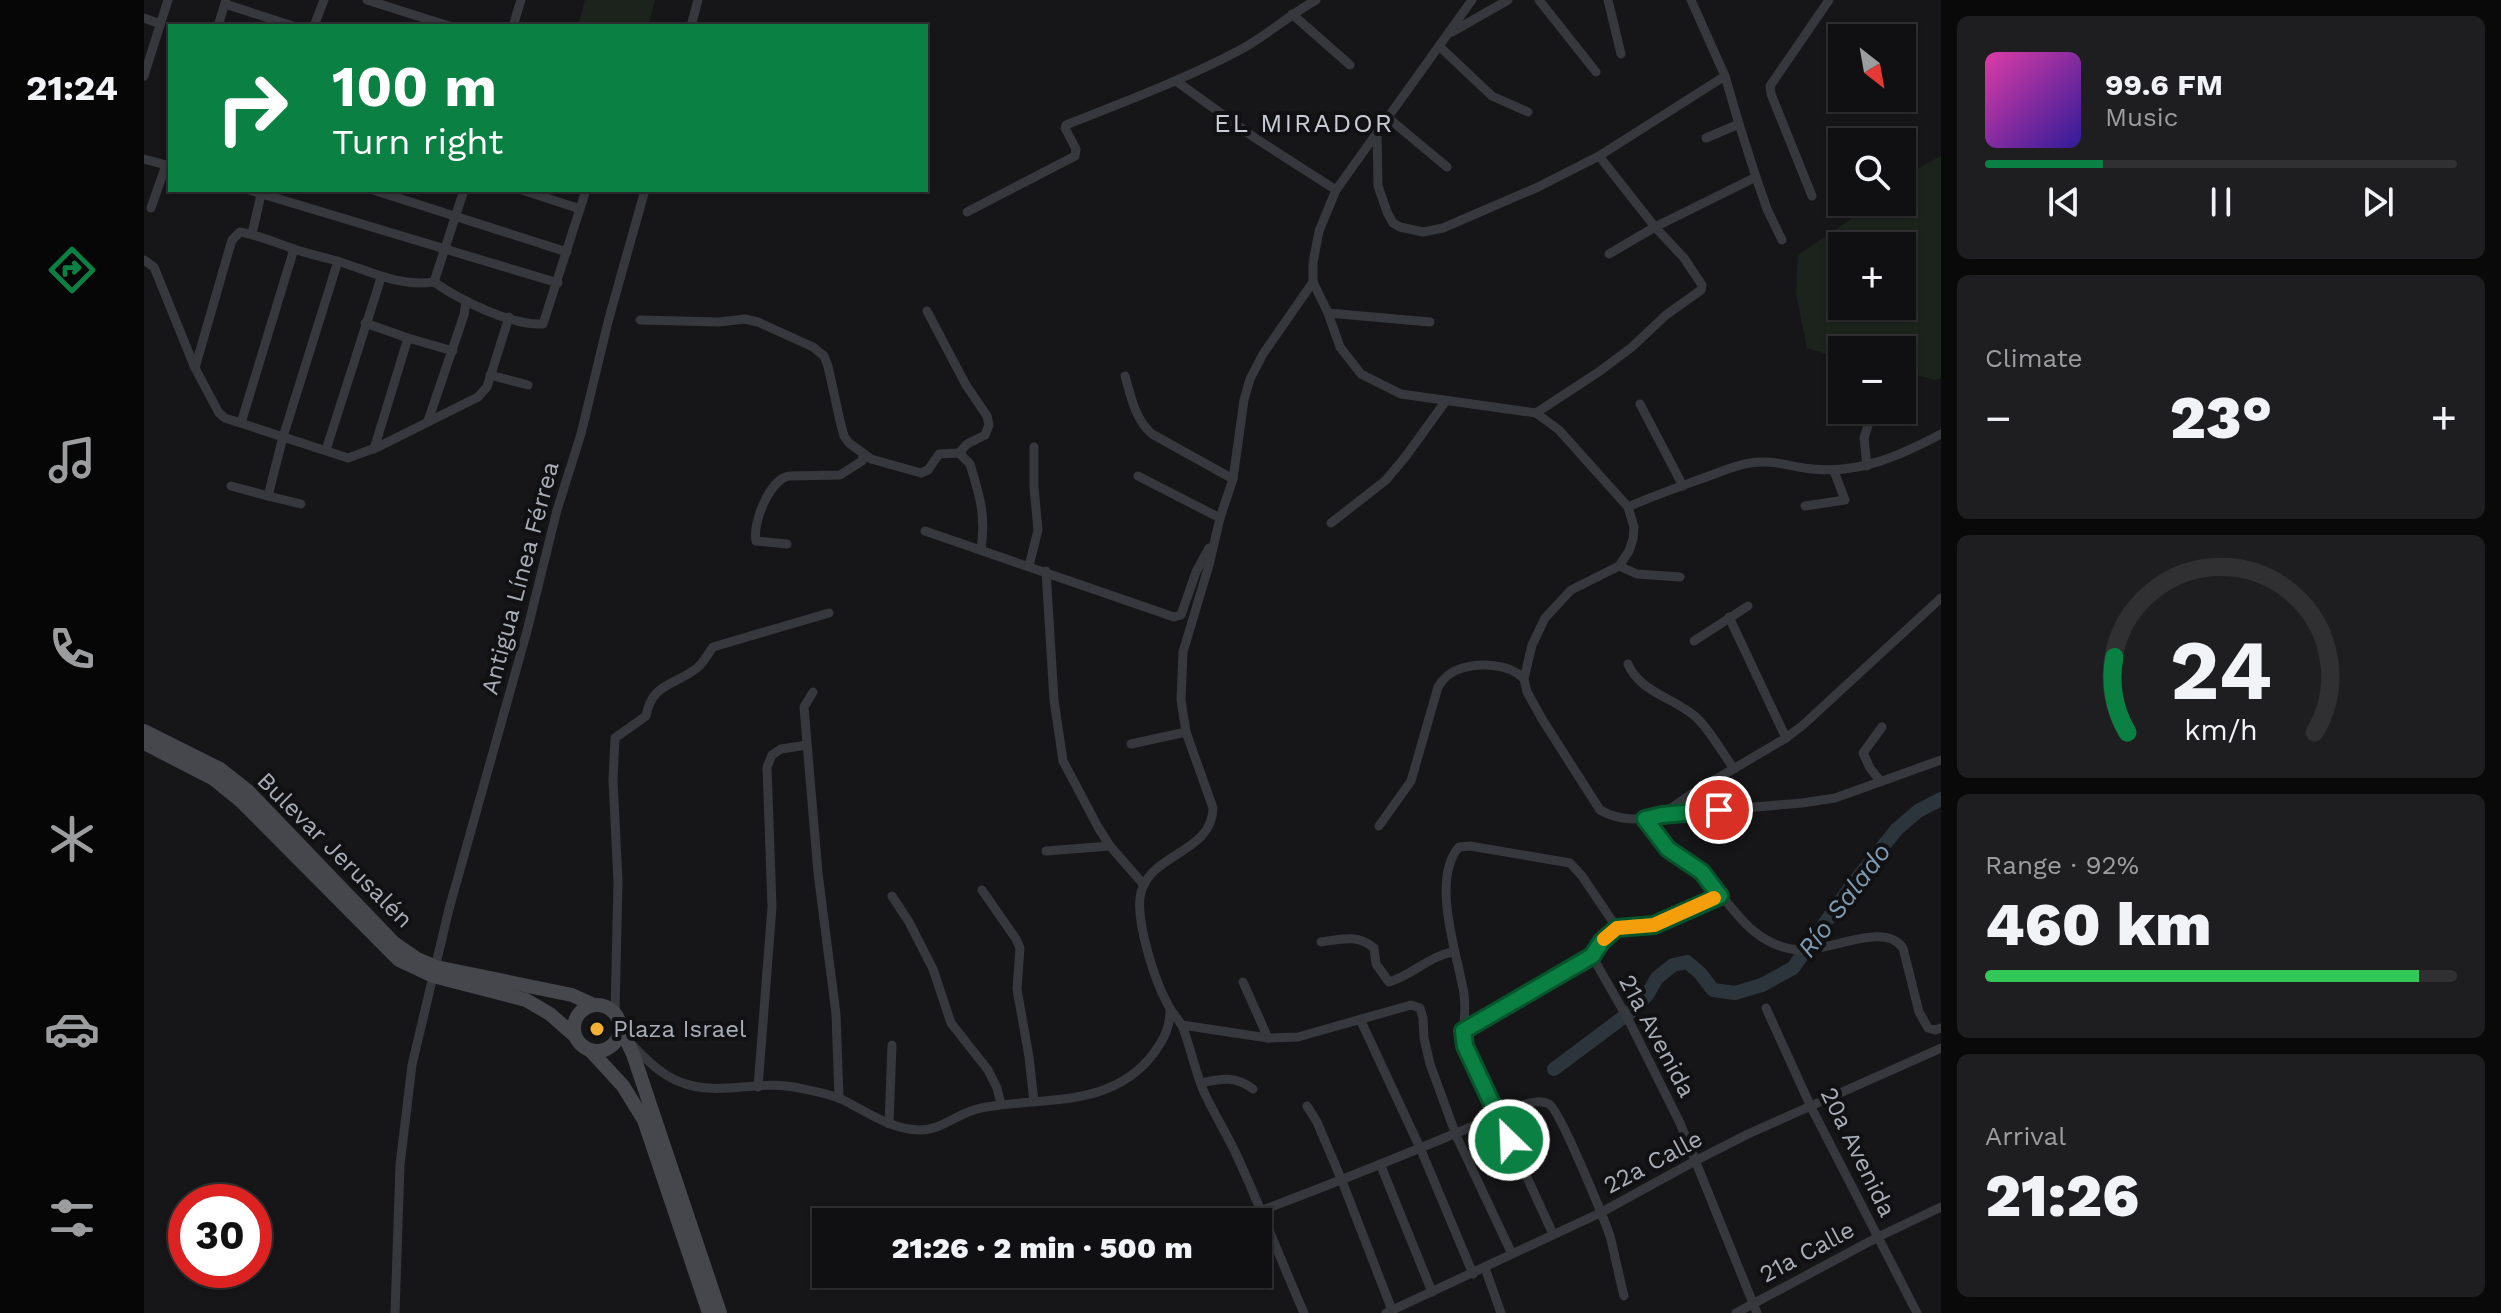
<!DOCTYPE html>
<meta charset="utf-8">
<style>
:root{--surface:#101012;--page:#1e1e20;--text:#f1f3f6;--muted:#9c9d9f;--line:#303032;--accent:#0b8043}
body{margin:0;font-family:"Work Sans",sans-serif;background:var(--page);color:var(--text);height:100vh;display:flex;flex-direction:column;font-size:30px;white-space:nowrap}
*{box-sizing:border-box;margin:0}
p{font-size:26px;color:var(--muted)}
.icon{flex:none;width:44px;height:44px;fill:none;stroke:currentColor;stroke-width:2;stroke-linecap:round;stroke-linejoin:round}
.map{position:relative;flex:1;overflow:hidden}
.drawer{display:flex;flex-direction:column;gap:16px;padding:16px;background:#09090a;width:560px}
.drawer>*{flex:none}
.banner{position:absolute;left:24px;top:24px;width:760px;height:168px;border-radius:0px;box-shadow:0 2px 6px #0004,0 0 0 2px var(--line);background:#0b8043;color:#fff;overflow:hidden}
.needle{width:52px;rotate:149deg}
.tools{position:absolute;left:1684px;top:24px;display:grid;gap:16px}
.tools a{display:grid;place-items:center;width:88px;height:88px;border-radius:0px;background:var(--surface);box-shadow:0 2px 6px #0004,0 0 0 2px var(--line);font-size:40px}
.speed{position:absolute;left:24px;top:1184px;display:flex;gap:16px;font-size:40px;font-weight:700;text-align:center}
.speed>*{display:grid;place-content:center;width:104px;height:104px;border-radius:50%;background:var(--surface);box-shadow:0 2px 6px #0004,0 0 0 2px var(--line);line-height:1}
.speed .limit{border:12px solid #d22;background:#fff;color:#111}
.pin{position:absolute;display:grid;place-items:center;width:68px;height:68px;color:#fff;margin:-34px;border:4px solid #fff;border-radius:50%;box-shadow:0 2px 8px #0007}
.me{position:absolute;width:88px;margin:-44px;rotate:336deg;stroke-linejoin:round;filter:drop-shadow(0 0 6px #0008)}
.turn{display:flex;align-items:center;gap:28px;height:168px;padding:0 32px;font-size:36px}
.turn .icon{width:104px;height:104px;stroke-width:2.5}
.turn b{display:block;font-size:56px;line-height:68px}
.big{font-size:60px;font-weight:800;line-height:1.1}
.drawer .widget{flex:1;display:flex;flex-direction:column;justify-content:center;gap:12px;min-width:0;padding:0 28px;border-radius:12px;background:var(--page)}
.drawer .dial{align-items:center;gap:0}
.dial svg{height:208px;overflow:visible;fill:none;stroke:var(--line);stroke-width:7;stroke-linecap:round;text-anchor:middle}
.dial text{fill:var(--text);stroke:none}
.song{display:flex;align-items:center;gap:24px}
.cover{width:96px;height:96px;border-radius:12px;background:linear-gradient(135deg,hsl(320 70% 55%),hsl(250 70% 35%))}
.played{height:8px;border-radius:4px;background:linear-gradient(90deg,var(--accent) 25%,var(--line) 25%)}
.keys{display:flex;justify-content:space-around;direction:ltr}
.heat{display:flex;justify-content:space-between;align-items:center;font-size:44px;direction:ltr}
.charge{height:12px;border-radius:6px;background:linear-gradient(90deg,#34c759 92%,var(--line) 0)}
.trip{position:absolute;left:668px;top:1208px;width:460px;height:80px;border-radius:0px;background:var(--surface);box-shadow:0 2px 6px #0004,0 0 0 2px var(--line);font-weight:800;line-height:80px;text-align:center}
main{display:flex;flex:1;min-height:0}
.dock{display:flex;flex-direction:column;width:144px;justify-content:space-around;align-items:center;background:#060607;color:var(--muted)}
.dock .icon{width:56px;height:56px}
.dock .on{color:var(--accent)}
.dock b{font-size:36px;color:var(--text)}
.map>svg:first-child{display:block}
</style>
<main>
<nav class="dock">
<b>21:24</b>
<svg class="icon on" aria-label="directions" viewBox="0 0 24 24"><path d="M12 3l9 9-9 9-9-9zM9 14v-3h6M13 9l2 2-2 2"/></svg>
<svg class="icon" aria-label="music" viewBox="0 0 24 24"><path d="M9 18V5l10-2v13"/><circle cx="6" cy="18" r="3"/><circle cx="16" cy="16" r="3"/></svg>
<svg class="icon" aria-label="phone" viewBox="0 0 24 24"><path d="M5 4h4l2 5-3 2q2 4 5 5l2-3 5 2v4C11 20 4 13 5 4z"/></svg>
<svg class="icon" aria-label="climate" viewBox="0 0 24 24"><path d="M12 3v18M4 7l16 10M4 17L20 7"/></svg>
<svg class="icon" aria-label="car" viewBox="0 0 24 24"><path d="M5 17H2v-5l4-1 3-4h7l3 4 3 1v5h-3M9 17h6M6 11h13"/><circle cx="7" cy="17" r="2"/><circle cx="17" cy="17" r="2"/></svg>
<svg class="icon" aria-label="filters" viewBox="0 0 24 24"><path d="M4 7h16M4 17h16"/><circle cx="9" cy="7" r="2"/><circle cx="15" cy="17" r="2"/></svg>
</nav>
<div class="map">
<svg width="1797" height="1313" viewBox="0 0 1797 1313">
<rect width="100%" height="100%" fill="#161618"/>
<g fill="#1c231d" fill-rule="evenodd">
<polygon points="441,0 511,0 504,26 434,26"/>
<path d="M1797 156V378L1791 380 1758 371V350H1698V359L1663 348 1652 293 1654 255 1732 202H1758V180L1769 171ZM1698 246H1758V306H1698Z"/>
</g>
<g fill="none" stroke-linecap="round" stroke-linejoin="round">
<polyline stroke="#2c353c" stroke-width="14" points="1410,1069 1489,1010 1503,995 1513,978 1529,965 1543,962 1556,973 1569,990 1591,993 1618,985 1649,968 1708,885 1753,829 1774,811 1797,799"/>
<g stroke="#37383d" stroke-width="9">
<polyline points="223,0 305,26"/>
<path d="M1328 0 1192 190 1175 231 1169 263V282L1184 313 1196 347 1217 374 1257 394 1392 413 1415 430 1484 507 1490 527 1489 539 1485 551 1475 566 1427 590 1401 618 1388 645 1380 679 1383 692 1398 719 1456 810C1475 821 1497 821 1518 815L1658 803 1691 798 1797 760"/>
<polyline points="1395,0 1452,72"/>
<polyline points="1464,0 1477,54"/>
<polyline points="1547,0 1581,76 1595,124 1562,138"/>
<polyline points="81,4 149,26"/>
<polyline points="1148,14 1206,65"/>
<polyline points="0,18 16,24"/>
<polyline points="74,26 82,0"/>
<polyline points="170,26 180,0"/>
<polyline points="369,26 377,0"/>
<polyline points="547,26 554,0"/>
<polyline points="1308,32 1364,0"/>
<polyline points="1295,46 1348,96 1384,112"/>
<polyline points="0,76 24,0"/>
<polyline points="1032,81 1111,138 1192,190"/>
<polyline points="1243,117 1303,167"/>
<polyline points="1595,124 1612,177"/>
<polyline points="1233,132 1234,186 1243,212 1249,223 1256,227 1279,232 1299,228 1394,187 1455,156 1581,76"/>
<polyline points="0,159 26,166"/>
<polyline points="105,190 414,283"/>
<polyline points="229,190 423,252"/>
<polyline points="378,190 436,209"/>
<polyline points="1668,196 1627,94 1626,86 1685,0"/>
<polyline points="7,208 22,165"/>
<path d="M823 212 931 156 932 149 921 128 922 125C980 102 1039 80 1094 51 1121 37 1145 15 1172 0"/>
<polyline points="108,234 118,190"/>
<polyline points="1465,254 1511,227 1612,177 1623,209 1638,240"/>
<polyline points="0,260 10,267 51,368 75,413 81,418 204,458 234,447 334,397 343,387 365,317"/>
<path d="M290 282C316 300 367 326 399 324L442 190"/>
<polyline points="783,311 822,385 843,416 845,425 841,435 823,444 815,453"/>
<polyline points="1184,313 1286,322"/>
<path d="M496 320 575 322 601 319 614 322 669 347 680 356 684 366 696 421 700 436 705 443 727 459 777 473 784 470 795 454 815 453 826 464C836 497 842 515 837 550"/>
<polyline points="221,323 264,338 309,351"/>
<path d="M51 368 85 250 88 240 96 232C115 235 132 243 150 249 164 254 179 257 193 261 226 271 254 287 290 282L320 190"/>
<polyline points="346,375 384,385"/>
<path d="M981 376C987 397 991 419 1008 434L1089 479"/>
<polyline points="1496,404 1539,486"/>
<polyline points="1392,413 1456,371 1488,347 1522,315 1557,290 1558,285 1540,258 1511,227 1455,156"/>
<polyline points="284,421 320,315 322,302"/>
<polyline points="97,423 150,249"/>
<polyline points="230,449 264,338"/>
<polyline points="182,450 237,278"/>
<polyline points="1723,466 1720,438 1729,410"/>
<polyline points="994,476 1076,518"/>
<polyline points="87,486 124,496"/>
<polyline points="157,504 124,496 139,437 194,261"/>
<polyline points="1661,506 1701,500 1690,471"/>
<path d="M1484 507C1511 495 1538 486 1565 476 1579 471 1592 465 1606 463 1628 459 1647 467 1668 469 1715 474 1756 456 1797 434"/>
<polyline points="1187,523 1242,480 1262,456 1301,402"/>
<polyline points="781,531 1030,617 1037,615 1052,572 1065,548"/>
<path d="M643 544 612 541C608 523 626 479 645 476L696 475 718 461 719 455"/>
<polyline points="885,566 894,530 890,488 890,447"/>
<polyline points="1475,566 1493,574 1536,577"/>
<polyline points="902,571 910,700 919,761 954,827 966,846 1000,885"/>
<polyline points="1585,617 1642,738"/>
<polyline points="1550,641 1604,606"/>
<path d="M1484 664C1496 693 1532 698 1553 718 1567 732 1578 752 1590 769"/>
<polyline points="669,692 660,707 674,873 692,1014 695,1098"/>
<polyline points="987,744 1042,732"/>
<polyline points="1737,782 1726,768 1719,753 1738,727"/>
<polyline points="1520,813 1552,791 1642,738 1659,725 1797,598"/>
<path d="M1501 819C1509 836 1524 851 1539 860 1546 865 1553 868 1559 874 1587 903 1604 941 1647 949 1680 956 1739 919 1759 948L1775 1012 1784 1028 1791 1030 1797 1028"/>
<path d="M1235 826 1267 781 1294 687C1299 679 1304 673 1313 670 1333 662 1366 663 1380 679"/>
<polyline points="902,851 966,846"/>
<polyline points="838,890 872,939 876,948 873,989 885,1057 890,1102"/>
<polyline points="748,896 765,922 789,969 807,1023 844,1070 853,1088 857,1104"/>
<path d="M1177 942C1197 939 1214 934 1230 948L1232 964 1245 982C1269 975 1286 955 1310 952"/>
<polyline points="1448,956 1484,1019 1536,1123 1613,1313"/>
<polyline points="1099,982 1124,1038"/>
<polyline points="1622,1008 1667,1107 1773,1313"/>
<path d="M471 1013 474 881 469 780 471 738 502 716C508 683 530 686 553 668 560 662 563 655 569 647L685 613"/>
<polyline points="1216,1019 1277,1150 1329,1274"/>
<polyline points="1038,1025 1124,1038 1154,1037 1267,1005 1276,1008 1279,1018 1280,1038 1286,1064 1312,1135 1368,1254"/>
<polyline points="1319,1031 1448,956 1458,941 1473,928 1510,925 1576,896"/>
<path d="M488 1045C502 1059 517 1075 536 1082 574 1097 612 1080 650 1087 664 1090 683 1093 697 1099 722 1111 745 1129 775 1130 799 1130 815 1112 837 1108 898 1096 967 1110 1010 1053 1021 1037 1026 1028 1026 1009"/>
<path d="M1057 1083C1078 1078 1092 1076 1109 1089"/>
<polyline points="614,1087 628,907 623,767 628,755 637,749 663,745"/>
<polyline points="1163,1106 1173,1122 1198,1181 1248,1310"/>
<polyline points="745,1124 748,1045"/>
<polyline points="1237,1166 1288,1292"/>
<path d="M1116 1211C1196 1181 1275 1149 1353 1116 1367 1111 1390 1096 1405 1104 1416 1110 1460 1219 1466 1236 1471 1256 1475 1276 1480 1296"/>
<path d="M1409 1234 1319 1038C1320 1023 1322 1009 1320 994 1314 956 1286 880 1315 847L1326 846 1426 863 1438 876 1473 928"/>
<polyline points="1341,1268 1357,1313"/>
<polyline points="251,1313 256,1165 268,1065 305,909 383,631 413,510 437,434 465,318 501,190"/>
<path d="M1160 1313C1137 1261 1117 1208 1093 1156 1083 1134 1070 1114 1060 1092 1051 1071 1047 1049 1039 1028 1035 1019 1027 1012 1023 1003 1010 979 993 924 996 898 1001 853 1068 855 1069 808L1042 732 1037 700 1039 652 1065 565 1076 518 1089 479 1100 400 1106 379 1119 354 1169 282"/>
<polyline points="1242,1313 1456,1213 1551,1161 1604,1134 1797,1048"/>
<polyline points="1592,1313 1734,1237 1797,1207"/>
</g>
<g stroke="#45474d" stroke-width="14">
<polyline points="0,731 76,769 104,791 250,943 273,959 292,967 428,995 450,1005"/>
<polyline points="0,743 70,779 97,801 255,960 289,976 382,1000 406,1014 431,1036"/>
<circle cx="453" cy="1028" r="23"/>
<polyline points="476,1027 489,1054 576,1313"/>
<polyline points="446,1050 479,1086 500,1120 565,1313"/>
</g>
</g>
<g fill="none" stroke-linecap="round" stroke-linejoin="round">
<g stroke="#07532c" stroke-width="20">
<polyline id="route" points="1365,1140 1321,1046 1319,1031 1448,956 1458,941 1473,928 1510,925 1576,896 1558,872 1524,849 1501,819 1518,815 1575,810"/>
</g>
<use href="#route" stroke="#0b8043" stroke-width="14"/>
<polyline stroke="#f59e0b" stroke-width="14" points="1460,939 1473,928 1510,925 1570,898"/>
</g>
<circle fill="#f2b134" stroke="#111113" stroke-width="3" cx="453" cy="1029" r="8"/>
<g text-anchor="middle" stroke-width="8" stroke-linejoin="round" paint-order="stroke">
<g font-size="24" fill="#a8adb8" stroke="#111113">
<text transform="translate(376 578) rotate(-75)" y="8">Antigua Línea Férrea</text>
<text transform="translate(191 850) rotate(45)" y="8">Bulevar Jerusalén</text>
<text transform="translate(1513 1036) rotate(62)" y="8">21a Avenida</text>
<text transform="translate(1714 1152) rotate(64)" y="8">20a Avenida</text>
<text transform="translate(1509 1162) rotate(-28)" y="8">22a Calle</text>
<text transform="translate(1663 1252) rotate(-28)" y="8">21a Calle</text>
</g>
<g font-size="24" fill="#a8adb8" stroke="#111113" text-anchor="start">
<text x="469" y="1037">Plaza Israel</text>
</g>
<g font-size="26" letter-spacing="2" fill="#c9ccd4" stroke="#111113">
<text x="1160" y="132">EL MIRADOR</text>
</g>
<g font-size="26" font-style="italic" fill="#7f9bb3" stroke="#111113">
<text transform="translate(1700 900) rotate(-53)" y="9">Río Salado</text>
</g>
</g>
</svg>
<div class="tools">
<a><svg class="needle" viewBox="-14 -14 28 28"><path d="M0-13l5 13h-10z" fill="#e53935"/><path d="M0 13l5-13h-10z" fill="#9c9d9f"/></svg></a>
<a><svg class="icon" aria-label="search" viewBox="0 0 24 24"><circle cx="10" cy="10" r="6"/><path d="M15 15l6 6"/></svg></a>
<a>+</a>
<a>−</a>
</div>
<div class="speed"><div class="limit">30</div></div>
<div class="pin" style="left:1575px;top:810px;background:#d93025"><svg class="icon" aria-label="arrive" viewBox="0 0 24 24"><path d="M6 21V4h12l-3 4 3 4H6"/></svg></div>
<svg class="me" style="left:1365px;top:1140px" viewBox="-20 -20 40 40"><circle r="17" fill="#0b8043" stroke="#fff" stroke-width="3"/><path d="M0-11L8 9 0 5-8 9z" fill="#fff"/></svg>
<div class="trip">21:26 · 2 min · 500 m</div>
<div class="banner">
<div class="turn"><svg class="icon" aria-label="right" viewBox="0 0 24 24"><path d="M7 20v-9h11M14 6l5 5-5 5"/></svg><div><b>100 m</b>Turn right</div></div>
</div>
</div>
<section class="drawer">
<div class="widget">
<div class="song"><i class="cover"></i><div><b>99.6 FM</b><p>Music</p></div></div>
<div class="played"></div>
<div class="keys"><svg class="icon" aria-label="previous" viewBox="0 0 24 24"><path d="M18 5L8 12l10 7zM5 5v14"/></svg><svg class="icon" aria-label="pause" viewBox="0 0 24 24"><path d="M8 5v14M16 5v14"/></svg><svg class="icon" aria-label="next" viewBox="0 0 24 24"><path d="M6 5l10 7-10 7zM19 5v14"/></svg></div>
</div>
<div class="widget"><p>Climate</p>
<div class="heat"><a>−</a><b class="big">23°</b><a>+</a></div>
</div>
<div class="widget dial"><svg viewBox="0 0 100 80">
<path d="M14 69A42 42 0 1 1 86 69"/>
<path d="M14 69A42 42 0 0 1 9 40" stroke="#0b8043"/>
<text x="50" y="56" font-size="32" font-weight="700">24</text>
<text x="50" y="72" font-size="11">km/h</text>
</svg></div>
<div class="widget"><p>Range · 92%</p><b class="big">460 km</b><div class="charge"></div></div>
<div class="widget"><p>Arrival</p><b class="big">21:26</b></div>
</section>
</main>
